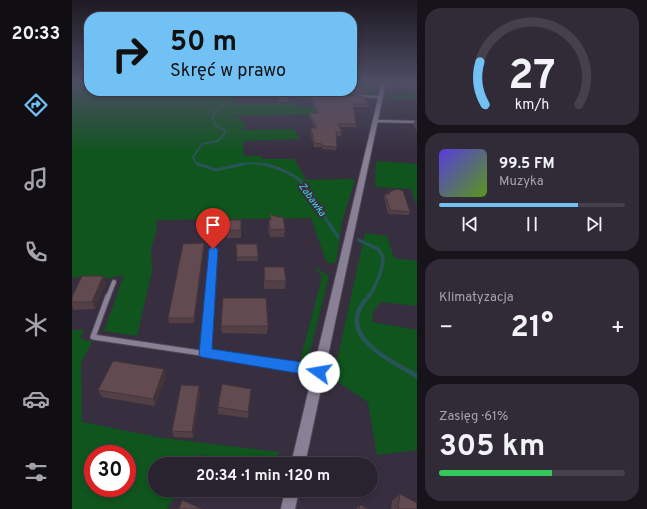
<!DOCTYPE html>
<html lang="pl">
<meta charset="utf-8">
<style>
:root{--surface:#292330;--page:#312b38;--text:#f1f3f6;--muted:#a5a4ab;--line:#45404c;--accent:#71c1f5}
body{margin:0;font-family:Overpass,sans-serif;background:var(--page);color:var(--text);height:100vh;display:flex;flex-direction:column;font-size:15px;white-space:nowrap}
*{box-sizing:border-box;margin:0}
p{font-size:13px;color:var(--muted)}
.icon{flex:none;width:22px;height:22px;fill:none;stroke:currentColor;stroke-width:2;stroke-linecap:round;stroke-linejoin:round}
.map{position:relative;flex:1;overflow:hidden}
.details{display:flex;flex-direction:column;gap:8px;padding:8px;background:#17131a;width:230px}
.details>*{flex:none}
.guide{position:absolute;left:12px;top:12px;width:273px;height:84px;border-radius:16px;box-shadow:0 2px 6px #0003,0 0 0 1px var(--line);background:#71c1f5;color:#111;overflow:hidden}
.speed{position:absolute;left:12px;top:445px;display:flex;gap:8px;font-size:20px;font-weight:700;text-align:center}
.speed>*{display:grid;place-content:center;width:52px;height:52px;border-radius:50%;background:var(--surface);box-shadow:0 2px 6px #0003,0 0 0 1px var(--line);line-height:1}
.speed .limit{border:6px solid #d22;background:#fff;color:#111}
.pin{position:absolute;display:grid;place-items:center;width:34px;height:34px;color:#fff;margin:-41px -17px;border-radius:50% 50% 50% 0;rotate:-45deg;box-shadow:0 0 4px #0007}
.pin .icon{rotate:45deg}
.me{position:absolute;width:44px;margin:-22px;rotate:283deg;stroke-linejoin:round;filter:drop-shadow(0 0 3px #0008)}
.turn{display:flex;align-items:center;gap:14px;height:84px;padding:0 20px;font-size:18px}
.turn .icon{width:52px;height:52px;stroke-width:2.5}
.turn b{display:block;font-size:28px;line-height:34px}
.big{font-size:30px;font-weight:700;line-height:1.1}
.details .widget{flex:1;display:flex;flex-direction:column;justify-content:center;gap:6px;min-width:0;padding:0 14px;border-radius:16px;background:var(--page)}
.details .dial{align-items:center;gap:0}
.dial svg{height:104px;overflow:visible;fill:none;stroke:var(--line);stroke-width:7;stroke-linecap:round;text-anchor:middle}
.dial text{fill:var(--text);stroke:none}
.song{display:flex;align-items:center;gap:12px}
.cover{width:48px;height:48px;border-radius:6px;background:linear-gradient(135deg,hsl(250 70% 55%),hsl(90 70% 35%))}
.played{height:4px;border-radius:2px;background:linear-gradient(90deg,var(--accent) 75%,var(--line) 75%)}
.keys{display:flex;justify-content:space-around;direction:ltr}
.heat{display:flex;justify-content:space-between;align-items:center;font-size:22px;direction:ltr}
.charge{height:6px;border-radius:3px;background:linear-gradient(90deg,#34c759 61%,var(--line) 0)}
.trip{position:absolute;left:76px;top:457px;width:230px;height:40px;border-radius:20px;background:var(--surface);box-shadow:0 2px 6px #0003,0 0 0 1px var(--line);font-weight:700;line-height:40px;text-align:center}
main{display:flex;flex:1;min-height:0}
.menu{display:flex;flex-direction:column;width:72px;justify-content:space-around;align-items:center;background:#100e13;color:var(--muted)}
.menu .icon{width:28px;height:28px}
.menu .active{color:var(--accent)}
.menu b{font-size:18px;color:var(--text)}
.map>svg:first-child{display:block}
</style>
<main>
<nav class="menu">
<b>20:33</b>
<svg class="icon active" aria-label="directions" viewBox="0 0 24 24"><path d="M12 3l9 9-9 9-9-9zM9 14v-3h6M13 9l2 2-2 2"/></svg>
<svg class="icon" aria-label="music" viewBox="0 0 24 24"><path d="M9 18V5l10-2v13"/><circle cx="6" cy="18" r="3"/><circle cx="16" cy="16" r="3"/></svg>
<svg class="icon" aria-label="phone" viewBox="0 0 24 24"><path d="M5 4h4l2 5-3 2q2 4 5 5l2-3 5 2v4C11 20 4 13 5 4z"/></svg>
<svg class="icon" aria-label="climate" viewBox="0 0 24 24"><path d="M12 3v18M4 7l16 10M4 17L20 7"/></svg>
<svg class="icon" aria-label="car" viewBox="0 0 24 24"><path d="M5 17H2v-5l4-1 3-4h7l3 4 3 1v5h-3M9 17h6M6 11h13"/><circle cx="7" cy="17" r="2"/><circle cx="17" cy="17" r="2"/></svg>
<svg class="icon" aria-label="filters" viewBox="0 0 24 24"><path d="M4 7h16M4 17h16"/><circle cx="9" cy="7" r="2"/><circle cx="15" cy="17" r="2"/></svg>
</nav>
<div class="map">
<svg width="345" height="509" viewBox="0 0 345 509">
<rect width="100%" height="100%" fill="#372f40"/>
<g fill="#0f551d" fill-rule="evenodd">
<polygon points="0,82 17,82 17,91 161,91 162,95 164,95 164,103 223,103 224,107 245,108 248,114 158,116 167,118 174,124 170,130 223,129 227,139 171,141 172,156 189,156 191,159 222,159 234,180 283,179 270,222 264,262 258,264 254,261 239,218 84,220 85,228 79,249 80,271 65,336 32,331 52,275 37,278 12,276 0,278"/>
<polygon points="280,85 305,86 302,96 257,95 255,91 280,91"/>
<polygon points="345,93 345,99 316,99 317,94"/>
<polygon points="304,161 345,164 345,207 339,189 303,187"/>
<polygon points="293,233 315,236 322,258 345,261 345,306 309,302 301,312 300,322 345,330 345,450 305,455 296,402 261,379"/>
<polygon points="244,267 246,267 250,272 257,276 236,359 234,361 228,361 250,277"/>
<path d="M0 330H12L8 338 20 342 9 363 10 422 91 438 207 452 202 464 127 455 122 464H83V490H107L95 509H0ZM21 454H55V488H21Z"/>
</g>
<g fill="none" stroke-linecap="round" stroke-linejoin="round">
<polyline stroke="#285457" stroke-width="1.5" points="141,119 140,116 145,110 157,102 159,91"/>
<g stroke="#285457" stroke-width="2">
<polyline points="127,165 123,162 121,157 130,144 146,141 153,133 152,130 143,125 141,118"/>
<polyline points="167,165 180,163 196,165"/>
</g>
<g stroke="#285457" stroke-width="3">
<polyline points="126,164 144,170 171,164"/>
<path d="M192 164C234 175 237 189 257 224"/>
</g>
<g stroke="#285457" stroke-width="3.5">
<polyline points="257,223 266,237"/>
<path d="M287 240 306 249 311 257C311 269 304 287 296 297"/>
</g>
<path stroke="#285457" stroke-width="4.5" d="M297 296C259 334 318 360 345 376"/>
<g stroke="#514b59" stroke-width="3">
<g id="street-far3">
<polyline points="172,91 172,94 244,95"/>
<polyline points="285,96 309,97"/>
</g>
</g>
<g stroke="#514b59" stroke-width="4">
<polyline id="street-far2" points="303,121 345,122"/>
</g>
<g stroke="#514b59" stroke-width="6">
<g id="street-far1">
<polyline points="36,297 42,282"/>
<polyline points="137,297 141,249"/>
</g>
</g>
<g stroke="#514b59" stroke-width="7">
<g id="street">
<polyline points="36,296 21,337 236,369 246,372"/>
<polyline points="133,353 137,296"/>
</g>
</g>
<g stroke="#514b59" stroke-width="2">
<g id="secondary">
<polygon points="310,82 314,82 233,464 219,464"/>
<polygon points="213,490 227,490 223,509 209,509"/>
</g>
</g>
<use href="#street-far3" stroke="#898095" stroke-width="2"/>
<use href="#street-far2" stroke="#898095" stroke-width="2.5"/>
<use href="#street-far1" stroke="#898095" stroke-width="4"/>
<use href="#street" stroke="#898095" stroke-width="5"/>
<use href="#secondary" fill="#898095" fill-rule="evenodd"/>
</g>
<g fill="#534046">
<polygon points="327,82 345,82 345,97"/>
<polygon points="179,91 220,91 220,93 216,92 217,97 217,102 207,102 206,97 207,92 180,92"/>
<polygon points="235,91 252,91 252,93 236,93"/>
<polygon points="270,91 280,91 293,92 293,94 271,94"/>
<polygon points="239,95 297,104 296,107 281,107 284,124 284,127 267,127 270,132 269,136 264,136 265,147 264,150 250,149 250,147 242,147 238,132 239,128 243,128 237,116 237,113 244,113 238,98"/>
<polygon points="343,120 345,121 345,131 341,125"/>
<polygon points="317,192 338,212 337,215 316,214 312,197 313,194 317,194"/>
<polygon points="198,214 213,229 212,237 198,237 196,227 197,220 198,220"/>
<polygon points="169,220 169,238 155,238 154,231"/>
<polygon points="132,243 132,248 122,323 97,323 96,318"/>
<polygon points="164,244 186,257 186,261 165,261"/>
<polygon points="192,267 214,281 213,289 192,289"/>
<polygon points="34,283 23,309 2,310 0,306 0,297"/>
<polygon points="149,326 196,326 195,334 150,333"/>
<polygon points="94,377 83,406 30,397 26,390"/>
<polygon points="179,389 179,396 176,418 146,414 146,407"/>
<polygon points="128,393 121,438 102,437 100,431"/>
<polygon points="328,494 345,509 319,509 320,501"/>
<polygon points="288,505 296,509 284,509"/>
</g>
<g fill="#443439">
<polygon points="132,243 132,248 122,323 122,318"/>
<polygon points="31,276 34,283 23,309 20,302"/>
<polygon points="92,369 94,377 83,406 81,399"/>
<polygon points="127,386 128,393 121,438 120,432"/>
<polygon points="179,389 179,396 176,418 176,412"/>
</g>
<g fill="#614b51" stroke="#443439">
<polygon points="280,82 286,82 293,92 271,91 280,91"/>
<polygon points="333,82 345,82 345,91"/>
<polygon points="207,92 216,92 217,97 208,97"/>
<polygon points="239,95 290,96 297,104 281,104 284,124 266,124 270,132 264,132 265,147 250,146 250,144 242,143 239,128 245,128 237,113 246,113"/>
<polygon points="325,189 331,191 338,212 318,210 313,194 318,194 317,192"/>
<polygon points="198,214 205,217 211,217 213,229 198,230 197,220 199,220"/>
<polygon points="155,220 169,220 169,230 154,231"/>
<polygon points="132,243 122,318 96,318 111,244"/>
<polygon points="164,244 185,244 186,257 165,257"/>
<polygon points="192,267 212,267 214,281 193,281"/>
<polygon points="10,276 31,276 20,302 0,302 0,297"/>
<polygon points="151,298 194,298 196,326 149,326"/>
<polygon points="41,361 92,369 81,399 26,390"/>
<polygon points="150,384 179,389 176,412 146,407"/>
<polygon points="109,385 127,386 120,432 100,431"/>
<polygon points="328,494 345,503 345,509 326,509"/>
<polygon points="110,500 130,509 107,509"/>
<polygon points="288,505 296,509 287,509"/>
</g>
<linearGradient id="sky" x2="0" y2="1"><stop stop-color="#1e1a23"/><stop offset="0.54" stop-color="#4d4d64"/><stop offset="1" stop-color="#4d4d64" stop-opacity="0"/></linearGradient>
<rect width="345" height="153" fill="url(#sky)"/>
<polygon fill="#1a73e8" stroke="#114b97" points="141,246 146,249 140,349 236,363 251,368 253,372 251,376 247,378 236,375 129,357 127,354 137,249"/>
<g text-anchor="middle" stroke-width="4" stroke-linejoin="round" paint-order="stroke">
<g font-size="10" font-style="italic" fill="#43d7e0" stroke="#372f40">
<text transform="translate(241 199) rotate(54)" y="4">Zabawka</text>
</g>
</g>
</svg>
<div class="speed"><div class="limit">30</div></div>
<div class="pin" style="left:141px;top:249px;background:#d93025"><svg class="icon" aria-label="arrive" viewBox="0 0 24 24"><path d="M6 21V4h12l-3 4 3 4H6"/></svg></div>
<svg class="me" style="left:247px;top:372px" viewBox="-20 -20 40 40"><circle r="19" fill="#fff"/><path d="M0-13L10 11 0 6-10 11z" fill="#1a73e8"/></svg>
<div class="trip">20:34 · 1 min · 120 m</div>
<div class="guide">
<div class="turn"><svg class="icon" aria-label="right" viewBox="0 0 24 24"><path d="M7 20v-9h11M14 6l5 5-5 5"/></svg><div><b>50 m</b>Skręć w prawo</div></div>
</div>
</div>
<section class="details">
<div class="widget dial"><svg viewBox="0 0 100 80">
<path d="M14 69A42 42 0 1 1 86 69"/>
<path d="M14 69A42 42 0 0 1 10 36" stroke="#71c1f5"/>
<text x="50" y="56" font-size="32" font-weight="700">27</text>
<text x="50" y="72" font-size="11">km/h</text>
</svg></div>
<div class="widget">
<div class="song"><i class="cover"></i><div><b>99.5 FM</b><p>Muzyka</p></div></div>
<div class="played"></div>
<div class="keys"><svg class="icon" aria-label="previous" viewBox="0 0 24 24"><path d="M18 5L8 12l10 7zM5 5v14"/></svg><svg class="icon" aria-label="pause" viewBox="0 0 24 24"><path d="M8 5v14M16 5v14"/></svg><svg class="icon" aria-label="next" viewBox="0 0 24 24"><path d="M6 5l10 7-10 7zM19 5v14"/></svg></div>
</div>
<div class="widget"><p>Klimatyzacja</p>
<div class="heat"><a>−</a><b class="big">21°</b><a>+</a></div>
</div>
<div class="widget"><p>Zasięg · 61%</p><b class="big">305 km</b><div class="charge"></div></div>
</section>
</main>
